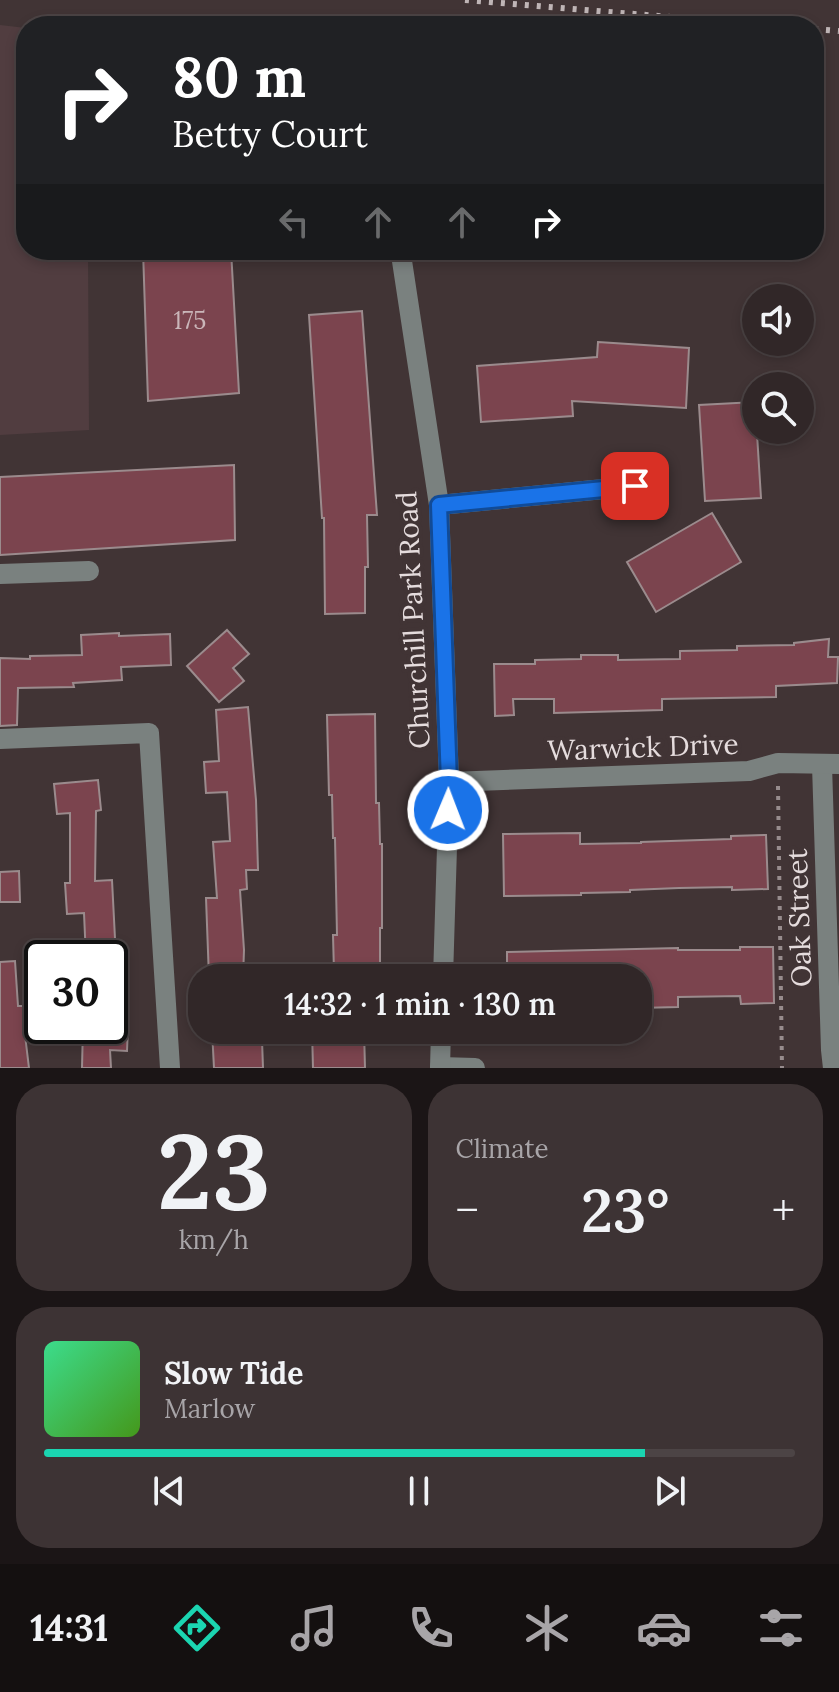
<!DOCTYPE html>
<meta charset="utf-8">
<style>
:root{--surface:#312728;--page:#3d3334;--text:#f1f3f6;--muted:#a8a5a8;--line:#4c4445;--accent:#1bd5b1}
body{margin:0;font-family:Lora,serif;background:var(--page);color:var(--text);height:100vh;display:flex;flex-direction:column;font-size:30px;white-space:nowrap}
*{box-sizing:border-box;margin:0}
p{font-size:26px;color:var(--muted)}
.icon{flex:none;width:44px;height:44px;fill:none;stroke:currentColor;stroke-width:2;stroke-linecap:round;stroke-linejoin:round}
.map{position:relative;height:1068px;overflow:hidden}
.panel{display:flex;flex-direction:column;gap:16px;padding:16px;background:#1b1516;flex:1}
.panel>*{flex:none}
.guide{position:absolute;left:16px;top:16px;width:808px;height:244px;border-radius:32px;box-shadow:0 4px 12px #0003,0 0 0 2px var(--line);background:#202124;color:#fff;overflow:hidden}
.controls{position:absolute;left:742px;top:284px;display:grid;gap:16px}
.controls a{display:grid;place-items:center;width:72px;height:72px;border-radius:50%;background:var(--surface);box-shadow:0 4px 12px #0003,0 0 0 2px var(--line);font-size:40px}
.speed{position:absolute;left:24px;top:940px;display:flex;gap:16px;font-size:40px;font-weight:700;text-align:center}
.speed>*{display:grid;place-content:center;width:104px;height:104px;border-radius:50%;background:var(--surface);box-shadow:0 4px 12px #0003,0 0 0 2px var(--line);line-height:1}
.speed .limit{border:4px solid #111;border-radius:12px;background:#fff;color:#111}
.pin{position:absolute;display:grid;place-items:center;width:68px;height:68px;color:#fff;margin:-34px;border-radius:16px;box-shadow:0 4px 12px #0006}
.me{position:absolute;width:88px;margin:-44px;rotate:1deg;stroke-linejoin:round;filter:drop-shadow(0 0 6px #0008)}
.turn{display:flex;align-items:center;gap:28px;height:168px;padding:0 24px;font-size:36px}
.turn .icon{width:104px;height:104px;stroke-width:2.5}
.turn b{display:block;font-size:56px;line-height:68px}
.lanes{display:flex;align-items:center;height:76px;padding:0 24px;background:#0003;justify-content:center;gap:40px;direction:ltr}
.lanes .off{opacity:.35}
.big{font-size:60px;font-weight:600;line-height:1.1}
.panel .widget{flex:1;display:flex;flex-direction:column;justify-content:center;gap:12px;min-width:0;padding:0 28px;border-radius:32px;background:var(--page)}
.panel .dial{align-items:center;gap:0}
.dial b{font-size:104px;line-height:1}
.song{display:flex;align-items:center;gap:24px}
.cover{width:96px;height:96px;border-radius:12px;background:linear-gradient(135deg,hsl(150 70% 55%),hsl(100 70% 35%))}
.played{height:8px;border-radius:4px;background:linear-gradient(90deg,var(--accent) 80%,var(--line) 80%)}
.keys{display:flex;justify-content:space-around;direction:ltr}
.heat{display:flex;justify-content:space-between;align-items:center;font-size:44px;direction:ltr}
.panel .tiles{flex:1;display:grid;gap:16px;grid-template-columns:1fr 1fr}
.widget:last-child{grid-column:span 2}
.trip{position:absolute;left:188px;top:964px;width:464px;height:80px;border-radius:32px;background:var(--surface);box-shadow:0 4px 12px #0003,0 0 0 2px var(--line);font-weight:600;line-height:80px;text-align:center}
.tab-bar{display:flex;height:128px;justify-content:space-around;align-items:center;background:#141010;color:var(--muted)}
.tab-bar .icon{width:56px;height:56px}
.tab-bar .active{color:var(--accent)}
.tab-bar b{font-size:36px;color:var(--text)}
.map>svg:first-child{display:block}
</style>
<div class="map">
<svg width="839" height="1068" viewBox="0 0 839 1068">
<rect width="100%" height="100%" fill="#413435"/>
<polygon fill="#513d40" points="0,25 26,28 26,250 88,250 89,430 0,435"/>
<g fill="#7b444e" stroke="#9b8b8d" stroke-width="2">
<polygon points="143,250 231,250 239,393 148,401"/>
<polygon points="362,311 377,515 367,515 368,567 365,567 365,613 325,614 324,518 322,518 309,315"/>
<polygon points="598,342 689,348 686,408 572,401 573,416 481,422 477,366 597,357"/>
<polygon points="755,402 761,498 705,501 699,405"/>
<polygon points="234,465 235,540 0,555 0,477"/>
<polygon points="712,513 741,562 656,612 627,562"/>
<polygon points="227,630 249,654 233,668 244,681 219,702 187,666"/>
<polygon points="119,633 119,636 170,634 171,665 121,667 122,680 73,683 74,687 18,688 17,725 0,726 0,658 30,659 30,656 82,655 81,635"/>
<polygon points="829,639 828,657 838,657 837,683 776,686 776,697 662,699 662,710 554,713 554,699 513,699 514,715 495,716 494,664 535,664 535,660 581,659 581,655 618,655 618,660 680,659 680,651 737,650 737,646 794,645 794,643"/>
<polygon points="248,707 256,800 258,870 246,870 247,889 240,890 244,950 243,978 209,978 206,898 217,898 213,842 230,841 227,792 206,793 204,762 219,761 216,710"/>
<polygon points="375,714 376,803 379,803 380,844 382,844 382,928 380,928 380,971 334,972 333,935 337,935 335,838 333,838 332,795 329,795 327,715"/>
<polygon points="98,780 101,810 96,811 95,881 112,880 116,958 86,958 84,913 67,914 65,883 70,883 70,813 57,814 54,784"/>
<polygon points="580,833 580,844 641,843 641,842 731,839 731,836 766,835 768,889 732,890 732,887 679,888 630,890 630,892 581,893 581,895 504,896 503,834"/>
<polygon points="19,871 20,902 0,902 0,872"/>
<polygon points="740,947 773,947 774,1003 741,1004 740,996 678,997 678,1007 638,1008 638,978 507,978 507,952 678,948 678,950 740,950"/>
<polygon points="15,961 18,1006 25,1006 27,1035 25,1035 29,1068 0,1068 0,962"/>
<polygon points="83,1026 128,1026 127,1051 110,1050 111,1068 82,1068"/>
<polygon points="212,1030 255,1030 255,1040 262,1040 263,1068 214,1068"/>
<polygon points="312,1030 364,1030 365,1068 313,1068"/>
</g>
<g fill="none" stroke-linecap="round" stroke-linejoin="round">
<polyline stroke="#978c8d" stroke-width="4" stroke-dasharray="4 6" stroke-linecap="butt" points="778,786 782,1068"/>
<g stroke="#7a817f" stroke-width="20">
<polyline points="402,261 439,505 449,782 443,978"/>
<polyline points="439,505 635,486"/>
<polyline points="0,574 89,571"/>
<polyline points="0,739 149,733 170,1068"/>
<polyline points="822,765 831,1050 833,1068"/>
<polyline points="449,782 749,771 778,763 839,764"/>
<polyline points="440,1067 475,1068"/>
<polyline points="440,1068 441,1030"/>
</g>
<g stroke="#bfb5b6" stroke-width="6" stroke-dasharray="4 8" stroke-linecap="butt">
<polyline points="465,0 779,26"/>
<polyline points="814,29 839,31"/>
</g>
</g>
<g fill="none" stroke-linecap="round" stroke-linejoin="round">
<g stroke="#114b97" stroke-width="20">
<polyline id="route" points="448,810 449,782 439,505 635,486"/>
</g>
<use href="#route" stroke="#1a73e8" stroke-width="14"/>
</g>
<g text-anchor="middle" stroke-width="8" stroke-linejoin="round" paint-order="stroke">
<g font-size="24" fill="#cab6b9">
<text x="190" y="329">175</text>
</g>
<g font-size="28" fill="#e5dcdd" stroke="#413435">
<text transform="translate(413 620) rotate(-93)" y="10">Churchill Park Road</text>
<text transform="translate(643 747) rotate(-2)" y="10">Warwick Drive</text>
<text transform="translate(799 918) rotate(-92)" y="10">Oak Street</text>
</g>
</g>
</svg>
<div class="controls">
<a><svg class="icon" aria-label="sound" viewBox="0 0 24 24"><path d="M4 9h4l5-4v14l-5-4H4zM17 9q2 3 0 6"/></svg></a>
<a><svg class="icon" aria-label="search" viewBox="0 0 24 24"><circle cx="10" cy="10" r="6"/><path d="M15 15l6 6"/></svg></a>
</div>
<div class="speed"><div class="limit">30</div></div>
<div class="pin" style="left:635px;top:486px;background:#d93025"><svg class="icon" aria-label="arrive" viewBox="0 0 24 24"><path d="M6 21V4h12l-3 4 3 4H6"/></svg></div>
<svg class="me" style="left:448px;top:810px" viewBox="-20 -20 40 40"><circle r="17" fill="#1a73e8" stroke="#fff" stroke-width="3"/><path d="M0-11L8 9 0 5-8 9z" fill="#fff"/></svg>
<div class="trip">14:32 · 1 min · 130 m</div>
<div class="guide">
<div class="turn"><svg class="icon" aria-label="right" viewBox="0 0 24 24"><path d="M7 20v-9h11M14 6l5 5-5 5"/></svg><div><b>80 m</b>Betty Court</div></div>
<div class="lanes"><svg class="icon off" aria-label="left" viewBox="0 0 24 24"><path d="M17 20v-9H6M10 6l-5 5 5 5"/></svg><svg class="icon off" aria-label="ahead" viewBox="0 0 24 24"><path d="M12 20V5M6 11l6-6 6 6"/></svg><svg class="icon off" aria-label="ahead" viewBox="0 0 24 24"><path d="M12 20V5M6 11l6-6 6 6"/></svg><svg class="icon" aria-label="right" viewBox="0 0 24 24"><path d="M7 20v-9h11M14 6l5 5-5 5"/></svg></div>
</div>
</div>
<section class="panel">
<div class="tiles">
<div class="widget dial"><b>23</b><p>km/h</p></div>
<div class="widget"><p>Climate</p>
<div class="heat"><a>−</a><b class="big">23°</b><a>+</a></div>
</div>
<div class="widget">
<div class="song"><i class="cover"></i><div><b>Slow Tide</b><p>Marlow</p></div></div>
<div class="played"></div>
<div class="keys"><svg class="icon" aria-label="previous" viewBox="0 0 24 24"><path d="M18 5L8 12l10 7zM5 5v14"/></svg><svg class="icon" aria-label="pause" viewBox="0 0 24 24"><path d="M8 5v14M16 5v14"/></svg><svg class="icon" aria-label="next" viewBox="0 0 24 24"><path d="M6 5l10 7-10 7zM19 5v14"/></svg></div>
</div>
</div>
</section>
<nav class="tab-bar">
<b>14:31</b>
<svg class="icon active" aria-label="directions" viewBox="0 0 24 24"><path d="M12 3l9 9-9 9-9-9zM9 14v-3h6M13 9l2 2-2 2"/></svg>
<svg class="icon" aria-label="music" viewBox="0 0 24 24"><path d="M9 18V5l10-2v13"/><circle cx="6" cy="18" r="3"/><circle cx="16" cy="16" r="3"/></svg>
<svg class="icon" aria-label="phone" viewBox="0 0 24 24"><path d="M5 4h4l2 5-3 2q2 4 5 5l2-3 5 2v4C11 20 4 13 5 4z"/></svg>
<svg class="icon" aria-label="climate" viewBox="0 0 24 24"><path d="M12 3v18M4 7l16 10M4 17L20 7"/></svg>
<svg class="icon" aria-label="car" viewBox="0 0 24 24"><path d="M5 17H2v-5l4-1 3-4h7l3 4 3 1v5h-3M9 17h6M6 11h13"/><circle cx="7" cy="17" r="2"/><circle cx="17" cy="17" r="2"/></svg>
<svg class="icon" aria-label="filters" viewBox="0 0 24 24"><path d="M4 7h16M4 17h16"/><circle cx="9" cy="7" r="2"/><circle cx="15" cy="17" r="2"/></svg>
</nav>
